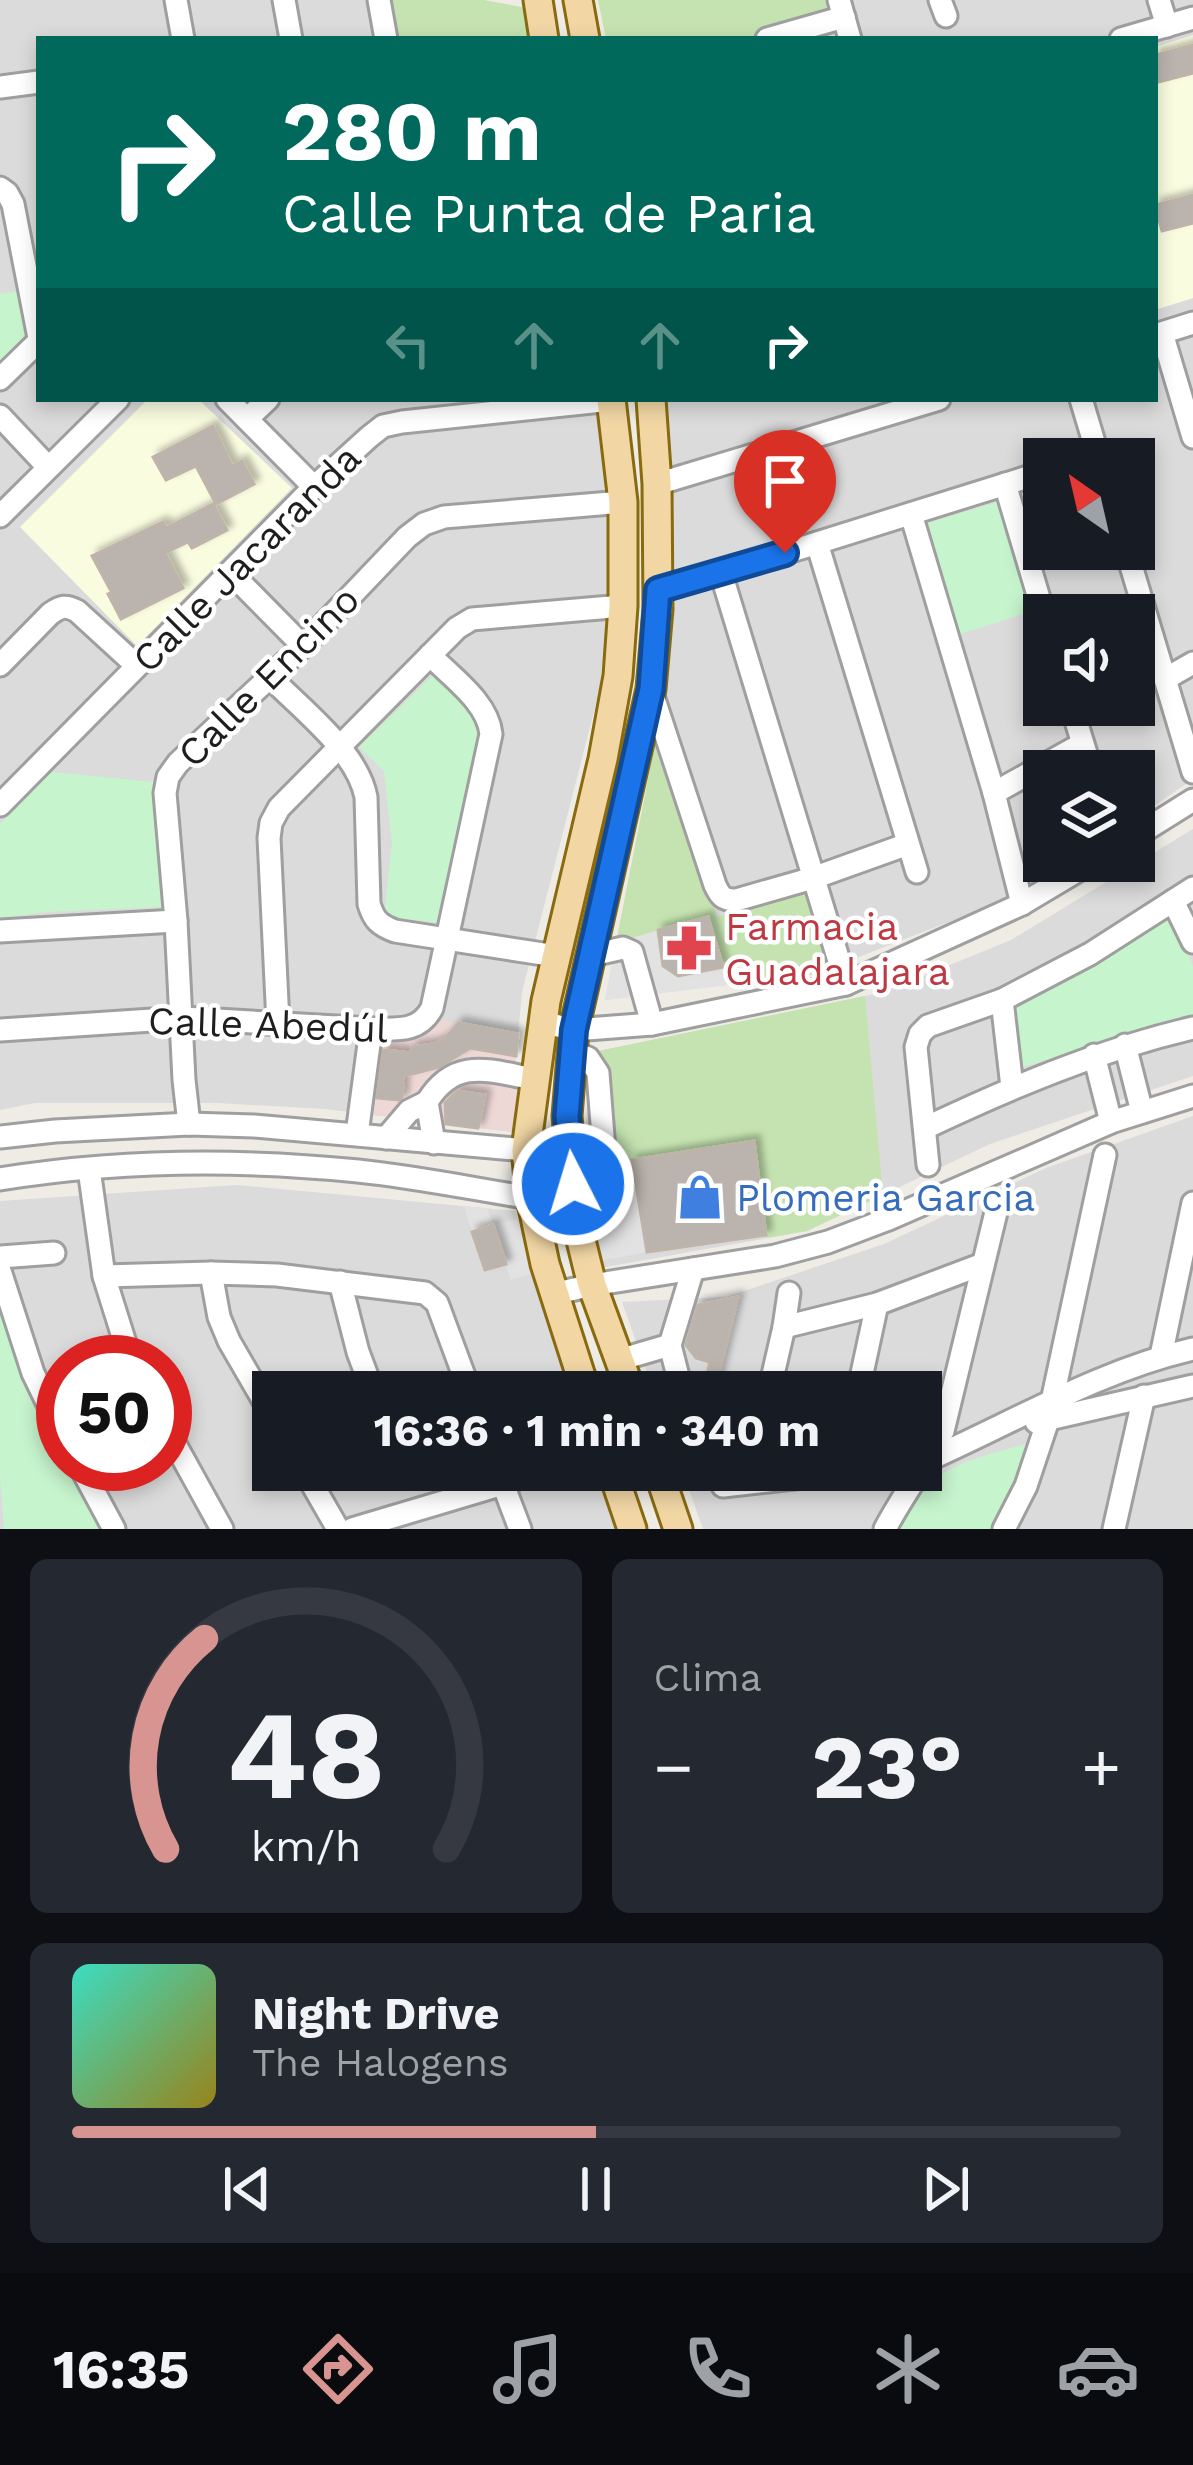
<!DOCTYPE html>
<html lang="es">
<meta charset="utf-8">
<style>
:root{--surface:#171b24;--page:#242831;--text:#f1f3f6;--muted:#9ea1a6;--line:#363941;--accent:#d79490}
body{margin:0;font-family:"Work Sans",sans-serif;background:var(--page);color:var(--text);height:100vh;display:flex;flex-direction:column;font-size:45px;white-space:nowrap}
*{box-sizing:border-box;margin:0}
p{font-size:39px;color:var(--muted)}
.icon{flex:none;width:66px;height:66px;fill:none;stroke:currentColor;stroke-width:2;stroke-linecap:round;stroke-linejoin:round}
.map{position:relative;height:1529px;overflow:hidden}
.side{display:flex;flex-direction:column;gap:30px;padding:30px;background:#0d0f14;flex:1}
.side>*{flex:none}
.top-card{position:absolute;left:36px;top:36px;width:1122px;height:366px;border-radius:0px;box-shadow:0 6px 18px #0003;background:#00695c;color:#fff;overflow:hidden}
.needle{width:78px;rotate:326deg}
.tools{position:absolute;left:1023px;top:438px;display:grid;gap:24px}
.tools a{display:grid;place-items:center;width:132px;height:132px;border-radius:0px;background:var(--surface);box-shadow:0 6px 18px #0003;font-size:60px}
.speed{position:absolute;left:36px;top:1335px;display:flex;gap:24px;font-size:60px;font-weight:700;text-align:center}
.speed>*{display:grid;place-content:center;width:156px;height:156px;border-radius:50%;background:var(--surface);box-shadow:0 6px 18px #0003;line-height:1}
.speed .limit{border:18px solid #d22;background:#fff;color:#111}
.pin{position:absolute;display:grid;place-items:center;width:102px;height:102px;color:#fff;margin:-123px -51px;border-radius:50% 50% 50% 0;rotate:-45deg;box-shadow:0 0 12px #0007}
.pin .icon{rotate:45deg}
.me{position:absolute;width:132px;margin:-66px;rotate:355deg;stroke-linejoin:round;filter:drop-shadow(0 0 9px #0008)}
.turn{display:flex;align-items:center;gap:42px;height:252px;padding:0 48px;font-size:54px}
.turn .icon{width:156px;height:156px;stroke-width:2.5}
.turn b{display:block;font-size:84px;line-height:102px}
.lanes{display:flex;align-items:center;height:114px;padding:0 48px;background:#0003;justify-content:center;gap:60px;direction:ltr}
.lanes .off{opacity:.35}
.big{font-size:90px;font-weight:700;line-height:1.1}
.side .tile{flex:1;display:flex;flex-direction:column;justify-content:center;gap:18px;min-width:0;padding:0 42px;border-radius:18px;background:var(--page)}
.side .dial{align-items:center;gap:0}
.dial svg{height:312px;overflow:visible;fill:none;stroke:var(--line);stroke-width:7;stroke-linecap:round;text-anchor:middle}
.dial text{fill:var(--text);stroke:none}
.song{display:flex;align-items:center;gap:36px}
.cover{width:144px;height:144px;border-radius:18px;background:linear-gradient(135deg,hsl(170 70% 55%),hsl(50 70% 35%))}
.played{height:12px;border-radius:6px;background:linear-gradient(90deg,var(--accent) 50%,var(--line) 50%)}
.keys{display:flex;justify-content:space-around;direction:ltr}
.heat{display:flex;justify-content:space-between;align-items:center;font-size:66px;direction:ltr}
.side .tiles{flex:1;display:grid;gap:30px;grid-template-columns:1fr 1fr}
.tile:last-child{grid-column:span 2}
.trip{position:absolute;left:252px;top:1371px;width:690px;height:120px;border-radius:0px;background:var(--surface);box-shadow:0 6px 18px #0003;font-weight:700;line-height:120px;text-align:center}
.tabs{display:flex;height:192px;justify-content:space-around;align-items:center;background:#090b0e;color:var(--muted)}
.tabs .icon{width:84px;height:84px}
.tabs .current{color:var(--accent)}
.tabs b{font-size:54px;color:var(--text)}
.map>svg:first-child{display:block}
</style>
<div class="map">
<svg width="1193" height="1529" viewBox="0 0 1193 1529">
<defs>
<filter id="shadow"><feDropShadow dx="5.5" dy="-5.5" stdDeviation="3" flood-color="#0004"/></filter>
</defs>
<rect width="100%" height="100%" fill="#eeece5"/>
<g fill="#dcdbdb" fill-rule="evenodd">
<polygon points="0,0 484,0 533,39 39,39 39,399 596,399 611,484 611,583 599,692 522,992 515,1068 520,1133 325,1109 217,1103 35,1103 0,1110"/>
<path d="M609 0H1193V779L1134 820V771H1044V861H1070L1018 895 815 974 605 1000 667 683 674 506 662 399H1155V39H612ZM1044 459H1134V549H1044ZM1044 615H1134V705H1044Z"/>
<polygon points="1193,829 1193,1076 990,1144 807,1231 600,1268 585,1154 589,1053 884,992 1011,940"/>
<polygon points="1193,1116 1193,1529 703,1529 682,1470 921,1470 921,1392 654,1392 622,1302 726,1297 884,1244 1046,1168"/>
<path d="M237 1185 515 1211 571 1392H273V1470H598L620 1529H0V1201ZM63 1362H165V1464H63Z"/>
</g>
<polygon fill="#edd8d6" points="442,1020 518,1034 515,1069 520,1133 373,1115 379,1038 410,1039 427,1033"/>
<g fill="#fafce0">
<polygon points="1193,35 1193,298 1155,310 1155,47"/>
<polygon points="148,399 198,399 292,488 137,646 20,527"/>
</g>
<g fill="#c5e3b0">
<polygon points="391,0 484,0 527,8 533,39 399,39"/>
<polygon points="598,0 825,0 828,13 742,39 606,39"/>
<polygon points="657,734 717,917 804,890 830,968 815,974 728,985 708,917 616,943"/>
<polygon points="865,996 883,1195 807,1231 766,1238 754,1141 587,1168 589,1053"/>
</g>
<g fill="#c6f4cd">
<polygon points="21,291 30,338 0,367 0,294"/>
<polygon points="997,502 1030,612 960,634 928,523"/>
<polygon points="436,672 486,719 442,923 384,917 392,843 384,771 359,747"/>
<polygon points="52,772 154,782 162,907 46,912 0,918 0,824"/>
<polygon points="1169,914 1193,966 1193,1014 1020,1068 1011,1004"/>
<polygon points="0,1296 41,1411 63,1451 63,1464 70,1464 105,1529 4,1529 0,1475"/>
<path d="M1025 1444C1032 1474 1009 1503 996 1529H900C930 1464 963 1463 1025 1444Z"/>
</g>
<g fill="#e2e2e2">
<polygon points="658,930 663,966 678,976 723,967 728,985 605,1000 616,943"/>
<polygon points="632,1160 647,1252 599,1261 587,1168"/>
<polygon points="464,1206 487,1208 493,1225 517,1219 534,1273 511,1280 493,1226 472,1232"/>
</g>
<g fill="#bbb4ae" stroke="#beb4a9" stroke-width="3" filter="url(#shadow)">
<polygon points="1193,45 1193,73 1158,82 1155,55"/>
<polygon points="1193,195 1193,223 1162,231 1155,205"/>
<polygon points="213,426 232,466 242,461 254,484 216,504 196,466 166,480 153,457"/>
<polygon points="213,504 227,530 192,548 188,542 165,553 183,588 121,619 108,594 112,593 92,556 163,522 166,528"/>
<polygon points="708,917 723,967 678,976 663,966 658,930"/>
<polygon points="459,1023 518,1034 516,1056 470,1048 439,1067 404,1076 401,1083 403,1083 402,1098 399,1100 377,1098 383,1050 411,1053 412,1047 434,1044 444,1039"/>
<polygon points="457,1091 485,1095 478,1128 446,1124 445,1103"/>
<polygon points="754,1141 766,1235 647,1252 632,1160"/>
<polygon points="493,1225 506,1264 485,1270 472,1232"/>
<polygon points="738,1297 714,1392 703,1392 710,1362 696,1358 686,1345 698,1305"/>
</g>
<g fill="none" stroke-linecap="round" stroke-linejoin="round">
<g stroke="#9f9f9f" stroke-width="27">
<g id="minor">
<polyline points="176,0 183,39"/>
<polyline points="284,0 291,39"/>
<polyline points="379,0 386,39"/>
<polyline points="839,0 850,39"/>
<polyline points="940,0 946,16"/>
<polyline points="1159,0 1167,26"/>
<polyline points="767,39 844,17"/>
<polyline points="1121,39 1193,18"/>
<polyline points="0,87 39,82"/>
<polyline points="0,188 7,193 13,204 39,338"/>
<polyline points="1162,333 1193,437"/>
<polyline points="1155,335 1193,323"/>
<polyline points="0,379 39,341"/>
<polyline points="227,399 314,487"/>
<polyline points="1081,399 1099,459"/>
<polyline points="0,416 48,467"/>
<polyline points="247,419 268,399"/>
<polyline points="657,484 939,399"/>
<polyline points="1005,484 1044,615"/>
<polyline points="911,514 994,793 1022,904"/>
<polyline points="0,516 118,399"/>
<polyline points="817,543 917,872"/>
<polyline points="1126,549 1193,772"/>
<polyline points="230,572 303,646"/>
<polyline points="721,573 846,984"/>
<polyline points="658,590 721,573 1044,472"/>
<path d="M0 665 50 614C61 606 66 605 77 611L137 666"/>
<path d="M270 677C302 710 357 751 366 797L369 904C374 920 379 925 395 931L556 956"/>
<polyline points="1165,679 1193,663"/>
<path d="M651 690 715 885C720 896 723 900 736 900L813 878 908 844"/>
<polyline points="1071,705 1089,763"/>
<polyline points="994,793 1082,744"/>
<polyline points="0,805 314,487 369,437 383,426 402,422 611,400"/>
<polyline points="1134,837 1193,800"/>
<polyline points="1173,901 1193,942"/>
<polyline points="0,931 176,921"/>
<polyline points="592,955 623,948 632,952 652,1024"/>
<polyline points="1002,1000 1012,1087"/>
<polyline points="543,1022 574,1030 652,1024 846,984 1022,904 1094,861"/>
<polyline points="278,1023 269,838 271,823 279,808 457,628 472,619 623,606"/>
<path d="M0 1030 183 1018 371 1029C396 1029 419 1033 432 1008L491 734C488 702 451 677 430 655"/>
<polyline points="1125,1045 1142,1112"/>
<path d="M573 1052 588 1058 598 1073 609 1213C603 1227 593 1227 578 1229"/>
<polyline points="1094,1055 1111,1122"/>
<polyline points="189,1124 184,1080 176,921 165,793 168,777 178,763 303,646 407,537 424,524 444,517 623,502"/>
<path d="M925 1128C1012 1087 1099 1050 1193 1028"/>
<polyline points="357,1134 371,1029"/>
<polyline points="0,1137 55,1131 189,1124 254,1126 526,1150"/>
<polyline points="386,1138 409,1111 427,1102"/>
<path d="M434 1143 427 1102C455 1056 490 1071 534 1079"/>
<polyline points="928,1165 916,1047 920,1034 928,1026 1002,1000 1090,954 1193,888"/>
<polyline points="89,1169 104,1276 131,1362"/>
<path d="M0 1179C118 1160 240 1159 358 1171 416 1177 474 1189 531 1198"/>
<polyline points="0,1257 54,1253"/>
<polyline points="0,1271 33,1373 63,1435"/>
<polyline points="211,1273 219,1317 229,1341 273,1417"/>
<polyline points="104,1276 211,1273 277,1275 425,1293 437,1303 470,1392"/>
<polyline points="340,1282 358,1352 373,1392"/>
<polyline points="553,1294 592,1285 775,1256 828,1242 886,1220 1111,1122 1193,1096"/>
<polyline points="784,1327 877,1304 983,1264"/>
<polyline points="670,1345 693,1269"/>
<polyline points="1161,1356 1193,1203"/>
<polyline points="619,1360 670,1345 682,1392"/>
<polyline points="769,1392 784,1327 789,1293"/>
<polyline points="858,1392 877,1304"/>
<polyline points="1036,1422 1193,1386"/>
<polyline points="165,1426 222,1529"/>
<path d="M928 1460C1016 1421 1098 1371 1193 1349"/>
<polyline points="79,1464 114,1529"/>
<polyline points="304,1470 338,1529"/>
<polyline points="498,1471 520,1529"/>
<polyline points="723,1486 868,1470"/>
<polyline points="352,1529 503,1484 538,1470"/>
<path d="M885 1529C903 1495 926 1465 943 1431L998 1204"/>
<polyline points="1004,1529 1026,1486 1048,1420 1105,1155"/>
<polyline points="1114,1529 1144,1396"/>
</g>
</g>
<g stroke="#896a0f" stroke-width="33">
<g id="major">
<polyline points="538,0 544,39"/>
<polyline points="578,0 585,39"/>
<polyline points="586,1392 545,1264 531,1198 526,1150 546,1001 603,759 618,676 623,606 623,502 611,399"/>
<polyline points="631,1392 592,1285 576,1220 567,1116 574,1030 651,689 658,609 657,484 651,399"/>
<polyline points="612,1470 632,1529"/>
<polyline points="658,1470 678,1529"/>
</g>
</g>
<use href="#minor" stroke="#fff" stroke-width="21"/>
<use href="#major" stroke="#f2d7a5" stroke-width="27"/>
</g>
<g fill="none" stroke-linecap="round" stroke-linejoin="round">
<g stroke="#114b97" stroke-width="30">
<polyline id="route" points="573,1184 567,1116 574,1030 651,689 658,590 785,553"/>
</g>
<use href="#route" stroke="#1a73e8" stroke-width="21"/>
</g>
<defs>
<g id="pharmacy-bare" transform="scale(3.6)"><path d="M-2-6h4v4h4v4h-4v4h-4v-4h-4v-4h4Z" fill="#e0444e" stroke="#fff" stroke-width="2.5" paint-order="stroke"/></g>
<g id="shop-bare" transform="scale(3.6)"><path d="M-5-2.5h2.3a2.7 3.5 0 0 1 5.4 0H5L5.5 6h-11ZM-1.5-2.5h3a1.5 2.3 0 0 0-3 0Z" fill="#3f7fe0" stroke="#fff" stroke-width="2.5" paint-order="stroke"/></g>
</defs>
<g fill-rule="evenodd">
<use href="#pharmacy-bare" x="689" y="948"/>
<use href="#shop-bare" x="700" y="1197"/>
</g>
<g text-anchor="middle" stroke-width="9" stroke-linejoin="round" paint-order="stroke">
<g font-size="39" fill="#1e1e1e" stroke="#fff">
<text transform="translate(246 558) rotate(-45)" y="14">Calle Jacaranda</text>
<text transform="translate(268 676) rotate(-45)" y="14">Calle Encino</text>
<text transform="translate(268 1024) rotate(2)" y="14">Calle Abedúl</text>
</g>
<g font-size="39" fill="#be3a42" stroke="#fff" text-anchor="start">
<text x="725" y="940">Farmacia<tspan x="725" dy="45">Guadalajara</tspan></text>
</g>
<g font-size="39" fill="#366cbe" stroke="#fff" text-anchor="start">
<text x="736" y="1211">Plomeria Garcia</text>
</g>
</g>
</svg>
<div class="tools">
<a><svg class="needle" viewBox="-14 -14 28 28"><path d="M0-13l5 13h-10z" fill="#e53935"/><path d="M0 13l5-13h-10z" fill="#9ea1a6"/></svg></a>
<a><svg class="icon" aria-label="sound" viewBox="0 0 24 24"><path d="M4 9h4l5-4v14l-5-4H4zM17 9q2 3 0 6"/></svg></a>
<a><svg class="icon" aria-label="layers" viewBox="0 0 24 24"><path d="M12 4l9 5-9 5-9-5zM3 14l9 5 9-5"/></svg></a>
</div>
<div class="speed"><div class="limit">50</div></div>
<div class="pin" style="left:785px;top:553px;background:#d93025"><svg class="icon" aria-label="arrive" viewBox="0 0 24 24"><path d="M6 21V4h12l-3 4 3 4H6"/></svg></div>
<svg class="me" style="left:573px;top:1184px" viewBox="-20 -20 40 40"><circle r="17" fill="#1a73e8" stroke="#fff" stroke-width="3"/><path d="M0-11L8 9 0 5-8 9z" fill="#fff"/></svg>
<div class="trip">16:36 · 1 min · 340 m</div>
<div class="top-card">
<div class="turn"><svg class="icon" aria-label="right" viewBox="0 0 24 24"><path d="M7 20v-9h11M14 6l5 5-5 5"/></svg><div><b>280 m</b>Calle Punta de Paria</div></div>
<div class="lanes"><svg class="icon off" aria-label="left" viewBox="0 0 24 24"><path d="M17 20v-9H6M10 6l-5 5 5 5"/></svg><svg class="icon off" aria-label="ahead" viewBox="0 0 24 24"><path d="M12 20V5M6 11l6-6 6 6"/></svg><svg class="icon off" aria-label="ahead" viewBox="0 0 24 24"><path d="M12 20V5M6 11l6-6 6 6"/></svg><svg class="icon" aria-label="right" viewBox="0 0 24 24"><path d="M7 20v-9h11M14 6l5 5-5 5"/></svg></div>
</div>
</div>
<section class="side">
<div class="tiles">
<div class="tile dial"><svg viewBox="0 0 100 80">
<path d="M14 69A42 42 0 1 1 86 69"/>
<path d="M14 69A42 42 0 0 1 24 15" stroke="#d79490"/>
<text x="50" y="56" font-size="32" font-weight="700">48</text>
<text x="50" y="72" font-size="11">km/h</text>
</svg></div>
<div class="tile"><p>Clima</p>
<div class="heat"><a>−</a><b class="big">23°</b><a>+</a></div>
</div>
<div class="tile">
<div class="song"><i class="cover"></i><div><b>Night Drive</b><p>The Halogens</p></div></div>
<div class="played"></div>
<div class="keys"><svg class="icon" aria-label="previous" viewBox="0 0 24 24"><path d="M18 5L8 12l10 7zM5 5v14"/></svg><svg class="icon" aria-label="pause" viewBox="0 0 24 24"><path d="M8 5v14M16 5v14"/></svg><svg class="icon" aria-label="next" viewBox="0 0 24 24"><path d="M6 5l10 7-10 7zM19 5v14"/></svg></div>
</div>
</div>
</section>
<nav class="tabs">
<b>16:35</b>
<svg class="icon current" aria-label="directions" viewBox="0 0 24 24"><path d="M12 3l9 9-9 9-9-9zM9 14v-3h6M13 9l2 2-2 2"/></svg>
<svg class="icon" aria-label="music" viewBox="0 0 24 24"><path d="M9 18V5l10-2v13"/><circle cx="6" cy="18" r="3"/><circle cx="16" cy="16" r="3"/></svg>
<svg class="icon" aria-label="phone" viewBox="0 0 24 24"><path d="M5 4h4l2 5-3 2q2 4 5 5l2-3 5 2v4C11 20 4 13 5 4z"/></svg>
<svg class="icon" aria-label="climate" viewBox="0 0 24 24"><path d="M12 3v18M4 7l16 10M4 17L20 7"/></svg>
<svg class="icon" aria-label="car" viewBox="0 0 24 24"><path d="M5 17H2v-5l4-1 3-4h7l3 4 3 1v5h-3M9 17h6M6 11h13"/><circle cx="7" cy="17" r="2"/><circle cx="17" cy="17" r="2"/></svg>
</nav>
